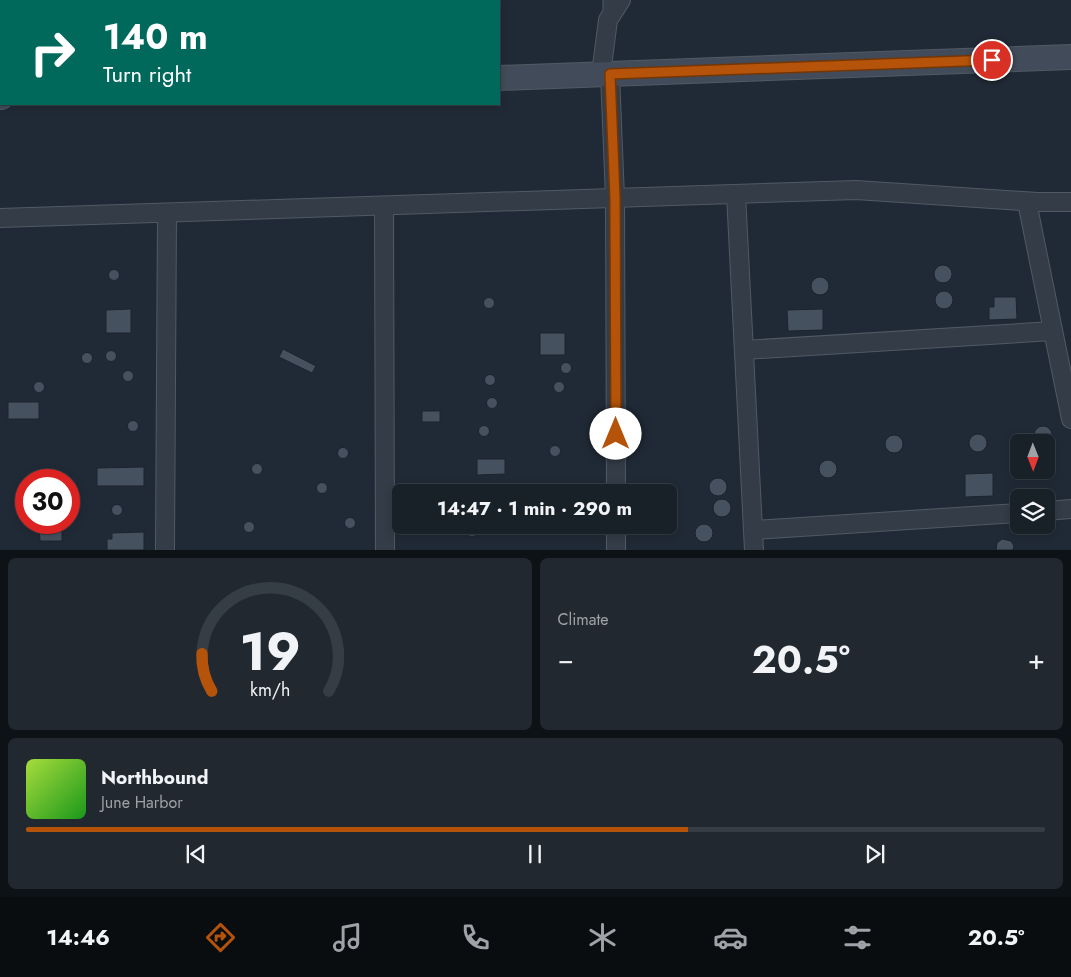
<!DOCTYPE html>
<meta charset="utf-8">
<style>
:root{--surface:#182028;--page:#212830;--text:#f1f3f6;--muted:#9fa3a8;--line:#363e45;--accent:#b45309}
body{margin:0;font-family:Jost,sans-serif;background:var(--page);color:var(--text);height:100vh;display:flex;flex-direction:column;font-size:19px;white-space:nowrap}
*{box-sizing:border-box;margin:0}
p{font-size:16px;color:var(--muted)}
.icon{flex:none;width:28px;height:28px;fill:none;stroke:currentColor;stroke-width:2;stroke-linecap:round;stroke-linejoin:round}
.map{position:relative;height:550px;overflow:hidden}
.side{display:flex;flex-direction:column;gap:8px;padding:8px;background:#0d1216;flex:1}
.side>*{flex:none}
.hud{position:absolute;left:0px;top:0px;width:500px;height:105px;box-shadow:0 2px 8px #0003,0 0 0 1px var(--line);background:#00695c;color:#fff;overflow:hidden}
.needle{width:32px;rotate:179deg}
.tools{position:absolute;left:1010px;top:434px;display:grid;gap:10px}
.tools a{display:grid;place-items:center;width:45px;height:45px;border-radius:8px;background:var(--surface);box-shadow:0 2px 8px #0003,0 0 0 1px var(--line);font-size:25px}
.speed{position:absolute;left:15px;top:469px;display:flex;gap:10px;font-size:25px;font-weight:700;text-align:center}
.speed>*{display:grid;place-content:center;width:65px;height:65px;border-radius:50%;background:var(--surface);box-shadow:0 2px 8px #0003,0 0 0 1px var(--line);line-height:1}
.speed .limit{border:8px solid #d22;background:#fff;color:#111}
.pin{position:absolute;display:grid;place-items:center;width:42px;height:42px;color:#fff;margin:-21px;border:2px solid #fff;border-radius:50%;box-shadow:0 1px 5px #0007}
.me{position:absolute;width:55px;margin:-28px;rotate:0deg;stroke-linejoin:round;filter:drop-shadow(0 0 4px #0008)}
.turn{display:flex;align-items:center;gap:18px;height:105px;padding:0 20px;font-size:22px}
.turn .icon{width:65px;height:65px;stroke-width:2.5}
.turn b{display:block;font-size:35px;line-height:42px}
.big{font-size:38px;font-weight:700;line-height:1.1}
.side .card{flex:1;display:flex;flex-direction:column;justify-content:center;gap:8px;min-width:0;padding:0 18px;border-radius:8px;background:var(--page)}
.side .dial{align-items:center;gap:0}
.dial svg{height:130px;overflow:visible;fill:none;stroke:var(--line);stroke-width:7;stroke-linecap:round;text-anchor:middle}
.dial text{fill:var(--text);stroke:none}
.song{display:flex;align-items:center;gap:15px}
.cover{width:60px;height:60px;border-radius:8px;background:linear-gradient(135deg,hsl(80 70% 55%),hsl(120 70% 35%))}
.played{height:5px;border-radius:2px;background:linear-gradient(90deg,var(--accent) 65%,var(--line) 65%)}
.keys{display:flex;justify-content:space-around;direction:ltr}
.heat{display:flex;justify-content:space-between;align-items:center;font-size:28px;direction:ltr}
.side .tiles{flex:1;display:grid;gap:8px;grid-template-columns:1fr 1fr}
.card:last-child{grid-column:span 2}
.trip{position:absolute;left:392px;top:484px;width:285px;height:50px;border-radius:8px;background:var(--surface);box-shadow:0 2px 8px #0003,0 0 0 1px var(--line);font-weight:700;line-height:50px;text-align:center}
.tab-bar{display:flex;height:80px;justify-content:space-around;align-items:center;background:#0a0d10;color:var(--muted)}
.tab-bar .icon{width:35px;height:35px}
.tab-bar .on{color:var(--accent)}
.tab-bar b{font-size:22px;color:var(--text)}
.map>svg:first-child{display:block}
</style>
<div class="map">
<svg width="1071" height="550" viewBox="0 0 1071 550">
<rect width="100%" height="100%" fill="#202a36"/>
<g fill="#465160" stroke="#1b232d">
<circle cx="943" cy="274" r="9"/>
<circle cx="114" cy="275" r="5.5"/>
<circle cx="820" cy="286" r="9"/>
<circle cx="944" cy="300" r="9"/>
<polygon points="994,297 1016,297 1017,319 989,320 989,307 994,307"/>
<circle cx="489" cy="303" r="5.5"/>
<polygon points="131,309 131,333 106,333 106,310"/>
<polygon points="823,309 823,330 788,331 787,310"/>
<rect x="540" y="333" width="25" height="22"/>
<polygon points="283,349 316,366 312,373 279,357"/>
<circle cx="111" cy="356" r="5.5"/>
<circle cx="87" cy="358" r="5.5"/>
<circle cx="566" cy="368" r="5.5"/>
<circle cx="128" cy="376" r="5.5"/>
<circle cx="490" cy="380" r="5.5"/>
<circle cx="39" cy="387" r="5.5"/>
<circle cx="559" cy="387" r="5.5"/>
<circle cx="492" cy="403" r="5.5"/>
<rect x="8" y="402" width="31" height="17"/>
<rect x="422" y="411" width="18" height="11"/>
<circle cx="133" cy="426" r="5.5"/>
<circle cx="484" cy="431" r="5.5"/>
<circle cx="1043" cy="435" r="9"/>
<circle cx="978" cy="443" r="9"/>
<circle cx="894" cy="444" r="9"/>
<circle cx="555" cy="451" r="5.5"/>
<circle cx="343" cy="453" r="5.5"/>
<polygon points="477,459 505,459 505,474 477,475"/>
<circle cx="828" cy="469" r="9"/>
<circle cx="257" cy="469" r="5.5"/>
<polygon points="144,467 144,486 97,486 97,468"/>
<polygon points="993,473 993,496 965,497 965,474"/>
<circle cx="718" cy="487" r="9"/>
<circle cx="322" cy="488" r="5.5"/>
<polygon points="472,486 477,486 480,489 480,492 469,492 469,489"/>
<circle cx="722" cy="508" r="9"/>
<circle cx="117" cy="510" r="5.5"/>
<circle cx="350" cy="523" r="5.5"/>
<circle cx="249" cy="527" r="5.5"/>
<polygon points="33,522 62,522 62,541 40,541 39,526 33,526"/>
<circle cx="704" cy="533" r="9"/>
<circle cx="472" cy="531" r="5.5"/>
<polygon points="144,532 144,550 107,550 107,539 112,539 112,533"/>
<polygon points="1002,539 1011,541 1014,546 1013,550 996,550 997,543"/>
</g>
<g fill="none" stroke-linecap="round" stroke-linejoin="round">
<g stroke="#515a64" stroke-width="11">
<polyline id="lane" points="608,0 608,15"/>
</g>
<g stroke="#515a64" stroke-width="20">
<g id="street">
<polyline points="601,74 608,20 621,0"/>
<polyline points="610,74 615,198 616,492"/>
<polyline points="736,194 754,550"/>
<polyline points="1027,202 1071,419"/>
<polyline points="384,206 385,550"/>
<polyline points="0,218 856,190 1037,202 1071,202"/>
<polyline points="744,350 1053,331"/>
<polyline points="1046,511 1071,509"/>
<polyline points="616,525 616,550"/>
<polyline points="753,530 1019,513"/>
<polyline points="165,550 167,213"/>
</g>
</g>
<g stroke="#515a64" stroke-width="26">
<g id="secondary">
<polyline points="499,78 1071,57"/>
<polyline points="0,97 1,97"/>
</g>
</g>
<use href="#lane" stroke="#333c47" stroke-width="9"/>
<use href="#street" stroke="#333c47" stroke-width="18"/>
<use href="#secondary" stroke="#414b59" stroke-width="24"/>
</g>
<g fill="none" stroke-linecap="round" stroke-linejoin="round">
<g stroke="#753606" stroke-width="12">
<polyline id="route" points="616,434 615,198 610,74 992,60"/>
</g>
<use href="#route" stroke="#b45309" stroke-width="9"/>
</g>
</svg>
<div class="tools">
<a><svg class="needle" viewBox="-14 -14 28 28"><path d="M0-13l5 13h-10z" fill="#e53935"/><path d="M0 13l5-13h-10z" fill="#9fa3a8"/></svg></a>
<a><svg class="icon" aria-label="layers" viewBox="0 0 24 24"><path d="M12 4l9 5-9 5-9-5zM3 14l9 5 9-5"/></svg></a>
</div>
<div class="speed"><div class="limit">30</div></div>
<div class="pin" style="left:992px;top:60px;background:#d93025"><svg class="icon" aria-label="arrive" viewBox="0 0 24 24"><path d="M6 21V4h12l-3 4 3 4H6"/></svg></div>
<svg class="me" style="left:616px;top:434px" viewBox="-20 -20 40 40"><circle r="19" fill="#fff"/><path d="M0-13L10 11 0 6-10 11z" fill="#b45309"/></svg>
<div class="trip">14:47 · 1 min · 290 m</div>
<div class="hud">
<div class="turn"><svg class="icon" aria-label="right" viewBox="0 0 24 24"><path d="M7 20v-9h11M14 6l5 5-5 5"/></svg><div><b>140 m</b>Turn right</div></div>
</div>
</div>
<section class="side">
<div class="tiles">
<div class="card dial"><svg viewBox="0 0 100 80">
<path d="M14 69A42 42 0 1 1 86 69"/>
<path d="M14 69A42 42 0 0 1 8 46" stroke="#b45309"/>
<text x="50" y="56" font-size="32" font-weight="700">19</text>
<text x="50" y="72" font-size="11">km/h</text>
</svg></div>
<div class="card"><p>Climate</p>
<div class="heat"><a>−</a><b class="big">20.5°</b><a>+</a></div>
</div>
<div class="card">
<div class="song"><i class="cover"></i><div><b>Northbound</b><p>June Harbor</p></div></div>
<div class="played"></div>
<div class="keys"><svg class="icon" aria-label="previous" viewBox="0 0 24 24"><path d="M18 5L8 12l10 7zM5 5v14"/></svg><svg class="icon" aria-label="pause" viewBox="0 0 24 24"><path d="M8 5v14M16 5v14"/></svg><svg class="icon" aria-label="next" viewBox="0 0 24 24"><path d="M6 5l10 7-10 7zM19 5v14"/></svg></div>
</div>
</div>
</section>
<nav class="tab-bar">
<b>14:46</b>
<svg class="icon on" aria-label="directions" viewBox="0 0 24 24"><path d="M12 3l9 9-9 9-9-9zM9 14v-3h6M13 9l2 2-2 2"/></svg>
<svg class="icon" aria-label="music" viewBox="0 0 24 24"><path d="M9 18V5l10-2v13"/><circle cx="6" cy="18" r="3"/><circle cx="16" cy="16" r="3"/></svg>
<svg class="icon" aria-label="phone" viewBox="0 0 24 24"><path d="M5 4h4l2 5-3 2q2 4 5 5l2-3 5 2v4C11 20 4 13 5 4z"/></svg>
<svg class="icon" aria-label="climate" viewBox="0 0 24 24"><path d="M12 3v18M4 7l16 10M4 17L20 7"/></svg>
<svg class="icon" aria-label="car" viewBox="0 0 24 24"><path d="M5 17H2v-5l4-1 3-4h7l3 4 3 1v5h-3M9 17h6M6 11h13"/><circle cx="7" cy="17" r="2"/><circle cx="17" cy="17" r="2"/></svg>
<svg class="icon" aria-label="filters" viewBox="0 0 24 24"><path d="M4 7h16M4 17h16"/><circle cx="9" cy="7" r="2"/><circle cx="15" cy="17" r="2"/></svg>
<b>20.5°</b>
</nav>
